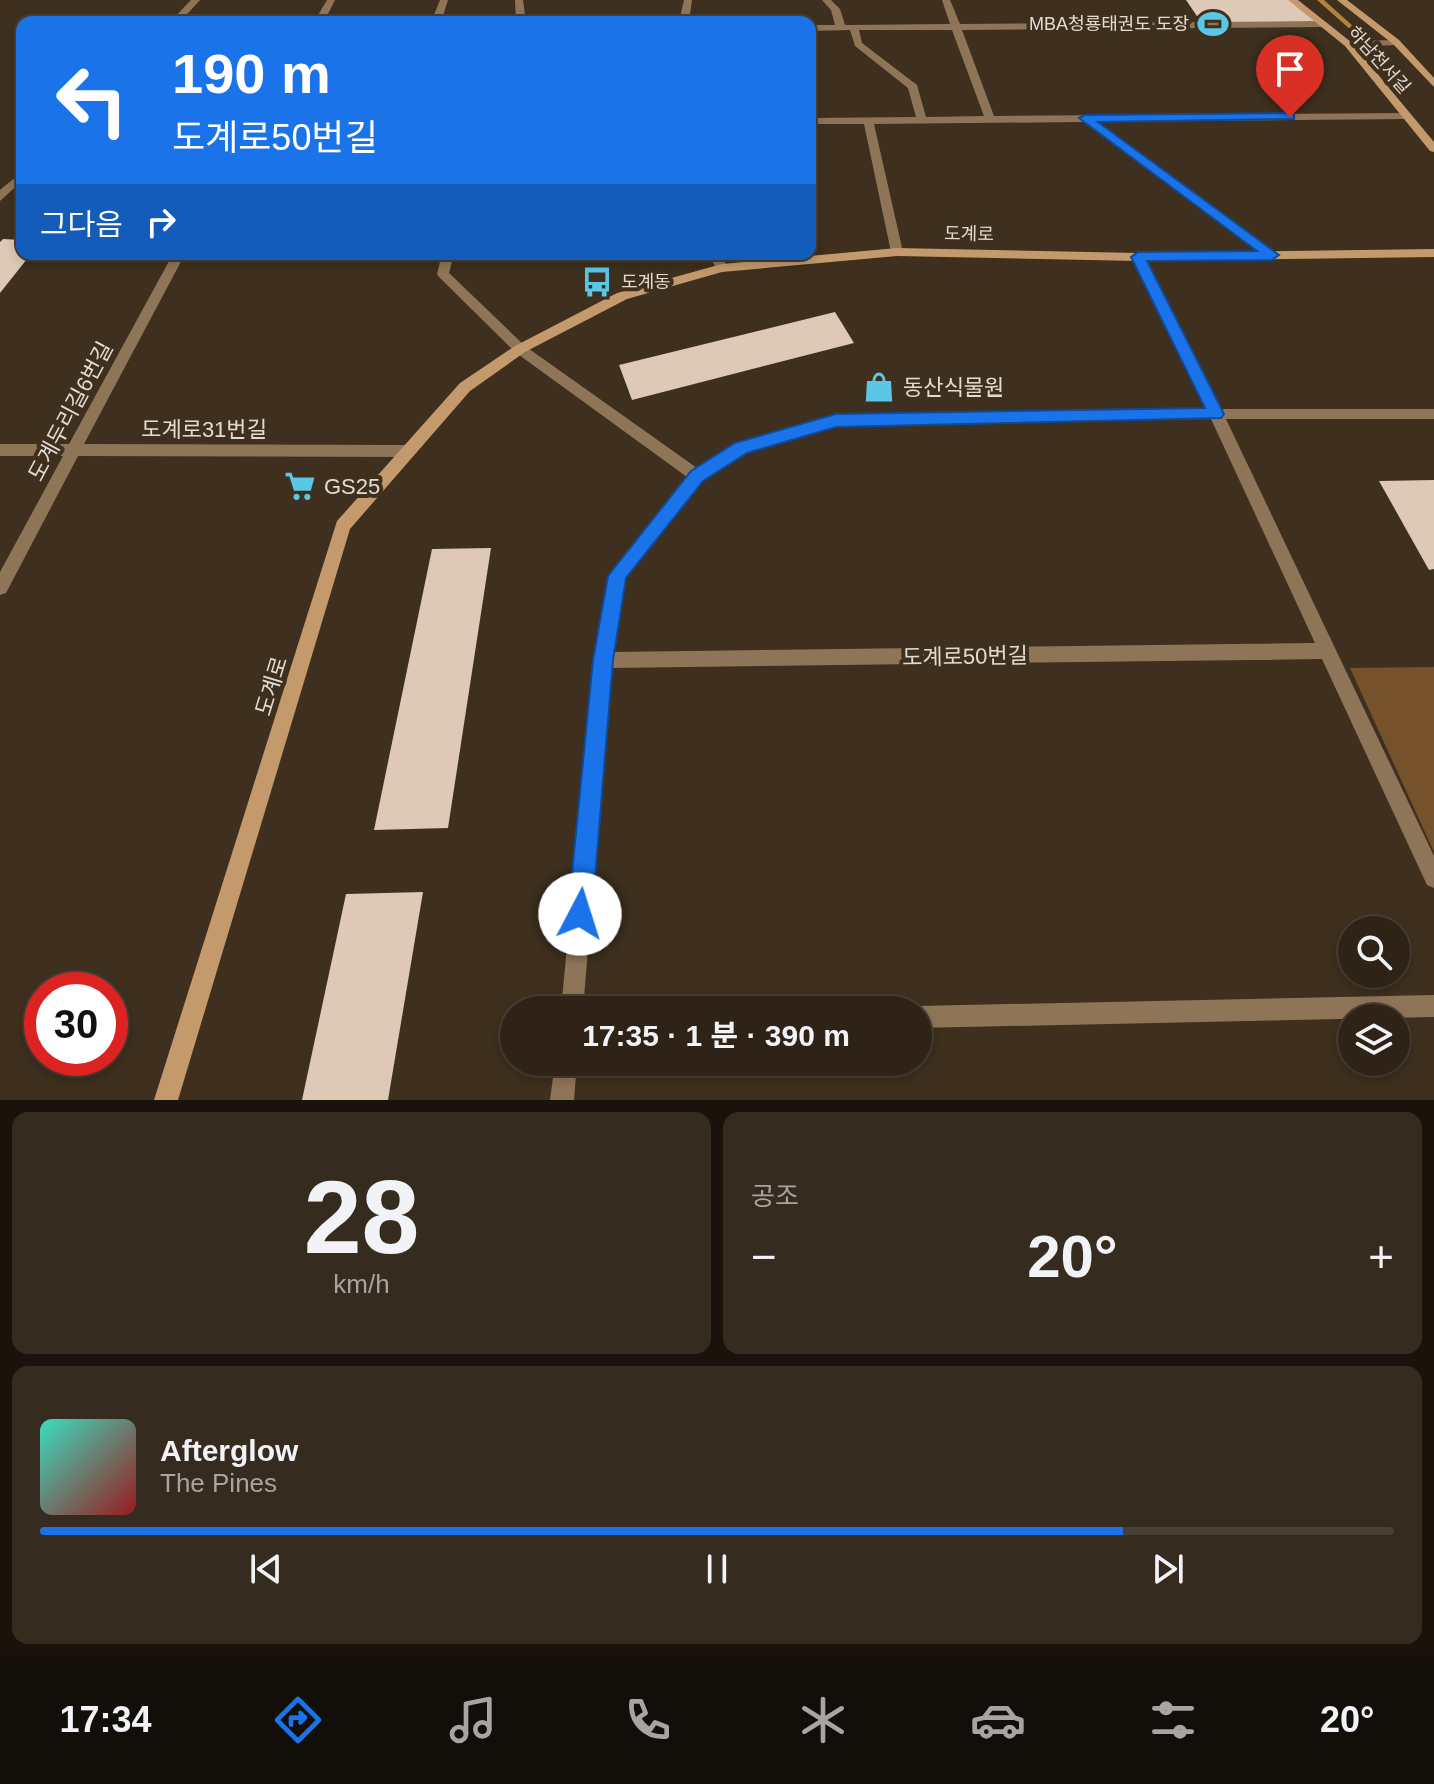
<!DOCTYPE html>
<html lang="ko">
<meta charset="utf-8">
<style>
:root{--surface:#2e2316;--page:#362b1f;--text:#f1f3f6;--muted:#a7a4a1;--line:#494035;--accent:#1a73e8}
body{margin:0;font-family:Arial,"Noto Sans KR",sans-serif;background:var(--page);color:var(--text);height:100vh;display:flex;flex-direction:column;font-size:30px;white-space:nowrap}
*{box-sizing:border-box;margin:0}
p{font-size:26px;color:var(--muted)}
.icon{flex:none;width:44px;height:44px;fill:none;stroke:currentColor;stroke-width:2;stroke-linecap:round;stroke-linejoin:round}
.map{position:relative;height:1100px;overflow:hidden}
.panel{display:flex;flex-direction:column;gap:12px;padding:12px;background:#19130c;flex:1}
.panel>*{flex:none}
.banner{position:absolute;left:16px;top:16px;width:800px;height:244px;border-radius:16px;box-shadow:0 4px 12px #0003,0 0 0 2px var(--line);background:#1a73e8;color:#fff;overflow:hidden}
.buttons{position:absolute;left:1338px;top:916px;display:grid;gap:16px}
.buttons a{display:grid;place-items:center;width:72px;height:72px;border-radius:50%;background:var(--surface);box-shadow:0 4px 12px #0003,0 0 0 2px var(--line);font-size:40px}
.speed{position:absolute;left:24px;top:972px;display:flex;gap:16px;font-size:40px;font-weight:700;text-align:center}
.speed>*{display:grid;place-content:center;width:104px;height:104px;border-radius:50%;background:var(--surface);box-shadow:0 4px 12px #0003,0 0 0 2px var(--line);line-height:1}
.speed .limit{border:12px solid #d22;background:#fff;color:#111}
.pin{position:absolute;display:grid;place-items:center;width:68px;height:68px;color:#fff;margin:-82px -34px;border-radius:50% 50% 50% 0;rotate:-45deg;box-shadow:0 0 8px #0007}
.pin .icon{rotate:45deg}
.me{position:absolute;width:88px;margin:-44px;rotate:5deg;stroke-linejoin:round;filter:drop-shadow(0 0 6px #0008)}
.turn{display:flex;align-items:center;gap:28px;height:168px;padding:0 24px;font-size:36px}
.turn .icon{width:104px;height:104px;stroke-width:2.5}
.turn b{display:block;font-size:56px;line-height:68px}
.then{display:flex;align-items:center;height:76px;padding:0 24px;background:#0003;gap:16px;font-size:30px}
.big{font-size:60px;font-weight:700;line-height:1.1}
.panel .tile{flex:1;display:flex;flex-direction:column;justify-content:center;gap:12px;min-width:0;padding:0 28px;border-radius:16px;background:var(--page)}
.panel .dial{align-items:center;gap:0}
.dial b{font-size:104px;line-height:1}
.song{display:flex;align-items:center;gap:24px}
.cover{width:96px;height:96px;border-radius:12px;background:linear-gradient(135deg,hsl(170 70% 55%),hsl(0 70% 35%))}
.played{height:8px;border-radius:4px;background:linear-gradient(90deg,var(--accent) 80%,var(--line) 80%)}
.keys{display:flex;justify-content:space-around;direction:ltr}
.heat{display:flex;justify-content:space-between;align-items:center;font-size:44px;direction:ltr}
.panel .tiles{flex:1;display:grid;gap:12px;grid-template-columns:1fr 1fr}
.tile:last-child{grid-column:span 2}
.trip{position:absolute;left:500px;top:996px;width:432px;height:80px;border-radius:40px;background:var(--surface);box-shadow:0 4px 12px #0003,0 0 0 2px var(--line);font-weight:700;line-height:80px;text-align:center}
.tab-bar{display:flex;height:128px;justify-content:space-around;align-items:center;background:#120e09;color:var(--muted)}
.tab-bar .icon{width:56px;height:56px}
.tab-bar .current{color:var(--accent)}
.tab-bar b{font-size:36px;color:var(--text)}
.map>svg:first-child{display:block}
</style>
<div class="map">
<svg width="1434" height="1100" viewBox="0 0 1434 1100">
<rect width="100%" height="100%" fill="#3e2f1e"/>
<polygon fill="#75522b" points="1434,667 1434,852 1350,668"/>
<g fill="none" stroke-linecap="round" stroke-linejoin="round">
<polygon fill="#b0843e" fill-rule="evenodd" points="1317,0 1324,0 1364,36 1364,38 1360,38"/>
</g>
<g fill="#ddc9b5">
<polygon points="1186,0 1290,0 1320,24 1203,25"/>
<polygon points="3,239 22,240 22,254 31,254 0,293 0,242"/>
<polygon points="835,312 854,343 632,400 619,365"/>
<polygon points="1434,480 1434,569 1429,570 1379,481"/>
<polygon points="491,548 448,828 374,830 432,549"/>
<polygon points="423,892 388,1100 302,1100 346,894"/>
</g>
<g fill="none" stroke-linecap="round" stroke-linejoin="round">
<g fill="#8f7558" fill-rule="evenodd">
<polygon points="191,0 200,0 180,22 170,22"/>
<polygon points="327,0 335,0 324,22 314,22"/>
<polygon points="440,0 448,0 441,22 431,22"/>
<polygon points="515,0 523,0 526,22 516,22"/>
<polygon points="684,0 692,0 689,22 679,22"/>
<path d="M822 0H831L840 9 845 25 950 24 942 0H950L960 24 1322 21 1327 24 1322 27 962 30 994 116 1406 113 1411 116 1406 119 1097 122 1276 252 1278 255 1272 259 1083 122 874 124 903 252 897 256 891 252 864 124H810V118L916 117 908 88 855 46 850 30 810 31V25H835L831 10ZM859 30H952L984 116 926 117 917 85 862 43Z"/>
<polygon points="1399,40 1399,44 1396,45 1348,47 1343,44 1348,41"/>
<polygon points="22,172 22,181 0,201 0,190"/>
<path d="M1138 253 1144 257 1220 409H1434V419H1226L1434 856V888L1427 885 1322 659 611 668 583 1010H561L594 660 609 576 687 477 515 352 439 277 437 274 442 254H454L449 273 525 346 697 468 736 444 836 415 1206 409 1132 257ZM1211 419 1315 643 613 652 625 578 702 480 746 452 836 425Z"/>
<polygon points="173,254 185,254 84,444 408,445 415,451 408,457 78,456 6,593 0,595 0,572 63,456 0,456 0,444 69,444"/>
<polygon points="708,254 720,254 728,268 726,271 718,271"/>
<polygon points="1434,995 1434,1017 918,1028 918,1010 910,1010 918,1006"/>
<polygon points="555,1062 577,1062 574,1100 550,1100"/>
</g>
<g fill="#c49a6c" fill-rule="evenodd">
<polygon points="1288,0 1298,0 1351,42 1434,142 1434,152 1430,151 1345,46"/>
<polygon points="1337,0 1347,0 1399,40 1434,78 1434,87 1393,44"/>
<polygon points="897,248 1138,253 1434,249 1434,257 1138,261 897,256 722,272 627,299 525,352 470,391 350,529 178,1100 154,1100 337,521 460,383 515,346 617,293 722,264"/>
</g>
</g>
<polygon fill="#1a73e8" stroke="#114b97" stroke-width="2" points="1290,113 1294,114 1294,119 1098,122 1279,255 1272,260 1147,261 1224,414 1221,418 836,427 747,453 703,481 626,578 613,660 592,914 589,923 580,926 572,923 568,914 593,660 608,576 691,471 735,443 836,414 1205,408 1131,257 1138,252 1257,251 1079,118 1085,115"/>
<defs>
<g id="stadium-bare" transform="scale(2.4)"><path d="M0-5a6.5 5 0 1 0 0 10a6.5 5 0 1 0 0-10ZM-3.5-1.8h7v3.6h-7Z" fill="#5ac8e5" stroke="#3e2f1e" stroke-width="2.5" paint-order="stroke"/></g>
<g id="bus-bare" transform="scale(2.4)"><path d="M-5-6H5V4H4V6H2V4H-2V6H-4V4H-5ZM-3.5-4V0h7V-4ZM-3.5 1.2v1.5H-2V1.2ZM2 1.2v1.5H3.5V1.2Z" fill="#5ac8e5" stroke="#3e2f1e" stroke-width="2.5" paint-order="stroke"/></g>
<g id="shop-bare" transform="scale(2.4)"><path d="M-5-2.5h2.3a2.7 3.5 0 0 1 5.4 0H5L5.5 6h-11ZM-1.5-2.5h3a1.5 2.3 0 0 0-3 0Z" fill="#5ac8e5" stroke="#3e2f1e" stroke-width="2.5" paint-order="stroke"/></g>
<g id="supermarket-bare" transform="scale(2.4)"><path d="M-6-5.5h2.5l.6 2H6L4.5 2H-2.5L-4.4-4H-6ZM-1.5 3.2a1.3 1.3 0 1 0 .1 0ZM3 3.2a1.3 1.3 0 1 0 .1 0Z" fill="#5ac8e5" stroke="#3e2f1e" stroke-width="2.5" paint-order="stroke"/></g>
</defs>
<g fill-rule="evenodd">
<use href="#stadium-bare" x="1213" y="24"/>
<use href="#bus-bare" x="597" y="282"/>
<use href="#shop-bare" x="879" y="387"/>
<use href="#supermarket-bare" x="300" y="486"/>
</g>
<g text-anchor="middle" stroke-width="8" stroke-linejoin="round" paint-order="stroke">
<g font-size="18" fill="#e4dad0" stroke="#3e2f1e" text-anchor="end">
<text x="1189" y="30">MBA청룡태권도 도장</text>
<text x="621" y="288" text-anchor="start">도계동</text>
</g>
<g font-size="18" fill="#e4dad0" stroke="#3e2f1e">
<text transform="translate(1379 60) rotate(48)" y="6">하남천서길</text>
<text transform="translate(969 234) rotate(1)" y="6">도계로</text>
</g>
<g font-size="22" fill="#e4dad0" stroke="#3e2f1e" text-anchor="start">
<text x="903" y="395">동산식물원</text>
<text x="324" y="494">GS25</text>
</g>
<g font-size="22" fill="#e4dad0" stroke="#3e2f1e">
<text transform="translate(70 411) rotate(-62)" y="8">도계두리길6번길</text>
<text x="204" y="437">도계로31번길</text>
<text transform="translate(965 656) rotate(-1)" y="8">도계로50번길</text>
<text transform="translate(271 686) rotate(-73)" y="8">도계로</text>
</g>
</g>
</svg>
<div class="buttons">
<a><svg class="icon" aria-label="search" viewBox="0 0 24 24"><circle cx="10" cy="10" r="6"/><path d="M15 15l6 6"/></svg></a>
<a><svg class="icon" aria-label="layers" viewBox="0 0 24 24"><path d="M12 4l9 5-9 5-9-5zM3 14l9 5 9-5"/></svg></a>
</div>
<div class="speed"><div class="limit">30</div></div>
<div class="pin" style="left:1290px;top:117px;background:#d93025"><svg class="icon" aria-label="arrive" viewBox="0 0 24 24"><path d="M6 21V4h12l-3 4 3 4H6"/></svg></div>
<svg class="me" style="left:580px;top:914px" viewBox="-20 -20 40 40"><circle r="19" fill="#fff"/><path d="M0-13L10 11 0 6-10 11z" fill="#1a73e8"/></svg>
<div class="trip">17:35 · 1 분 · 390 m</div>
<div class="banner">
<div class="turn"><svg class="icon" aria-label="left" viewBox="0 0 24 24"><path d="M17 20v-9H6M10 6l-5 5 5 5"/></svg><div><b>190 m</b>도계로50번길</div></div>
<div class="then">그다음<svg class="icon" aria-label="right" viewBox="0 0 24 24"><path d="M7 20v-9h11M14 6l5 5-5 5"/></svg></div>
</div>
</div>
<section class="panel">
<div class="tiles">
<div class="tile dial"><b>28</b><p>km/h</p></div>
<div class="tile"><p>공조</p>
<div class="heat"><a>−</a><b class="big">20°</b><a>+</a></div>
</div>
<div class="tile">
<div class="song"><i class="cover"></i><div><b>Afterglow</b><p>The Pines</p></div></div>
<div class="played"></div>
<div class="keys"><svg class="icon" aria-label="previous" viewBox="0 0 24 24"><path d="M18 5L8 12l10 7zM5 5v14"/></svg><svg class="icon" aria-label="pause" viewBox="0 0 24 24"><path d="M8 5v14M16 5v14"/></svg><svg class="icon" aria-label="next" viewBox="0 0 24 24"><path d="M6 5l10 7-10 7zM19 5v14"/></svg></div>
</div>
</div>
</section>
<nav class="tab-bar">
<b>17:34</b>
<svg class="icon current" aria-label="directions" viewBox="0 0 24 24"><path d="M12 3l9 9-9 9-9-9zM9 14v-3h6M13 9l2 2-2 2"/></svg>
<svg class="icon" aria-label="music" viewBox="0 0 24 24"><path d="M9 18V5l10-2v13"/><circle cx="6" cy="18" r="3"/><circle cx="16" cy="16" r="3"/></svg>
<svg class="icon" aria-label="phone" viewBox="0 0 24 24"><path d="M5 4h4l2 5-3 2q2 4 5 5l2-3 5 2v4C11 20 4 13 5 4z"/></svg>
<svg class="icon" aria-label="climate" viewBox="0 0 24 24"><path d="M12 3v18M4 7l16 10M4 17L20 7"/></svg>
<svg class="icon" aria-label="car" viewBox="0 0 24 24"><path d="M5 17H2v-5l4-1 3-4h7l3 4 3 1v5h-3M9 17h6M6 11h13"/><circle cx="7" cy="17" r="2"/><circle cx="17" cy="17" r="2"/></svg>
<svg class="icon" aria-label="filters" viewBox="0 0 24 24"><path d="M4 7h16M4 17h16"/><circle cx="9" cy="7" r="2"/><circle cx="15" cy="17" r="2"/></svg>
<b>20°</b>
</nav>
